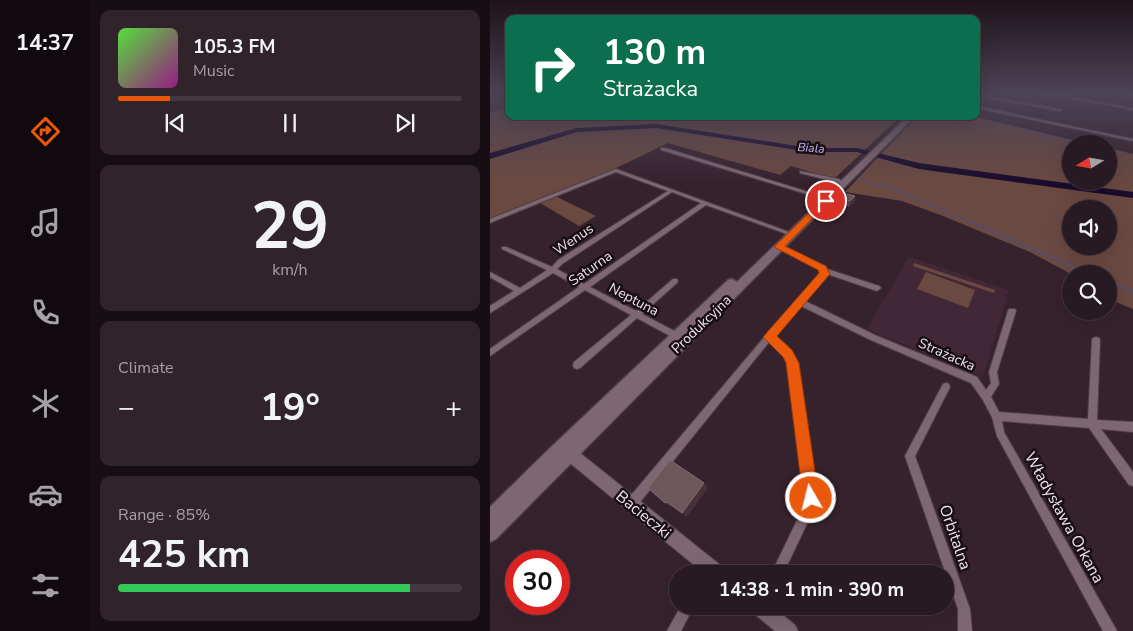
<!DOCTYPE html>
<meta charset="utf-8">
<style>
:root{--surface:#281a22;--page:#30232a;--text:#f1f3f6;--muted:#a5a1a5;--line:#443840;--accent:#ea580c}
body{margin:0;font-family:"Nunito Sans",sans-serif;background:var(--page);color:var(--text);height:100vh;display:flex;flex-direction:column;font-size:19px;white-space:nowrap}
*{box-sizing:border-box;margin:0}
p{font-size:16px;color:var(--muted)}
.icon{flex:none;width:28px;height:28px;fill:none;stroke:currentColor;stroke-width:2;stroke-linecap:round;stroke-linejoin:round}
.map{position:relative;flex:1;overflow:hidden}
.details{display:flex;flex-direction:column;gap:10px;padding:10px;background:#160e13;width:400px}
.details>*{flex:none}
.top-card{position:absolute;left:15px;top:15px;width:475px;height:105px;border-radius:10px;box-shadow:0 5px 20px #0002,0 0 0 1px var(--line);background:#0b6e4f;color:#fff;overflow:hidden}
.needle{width:32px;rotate:259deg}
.tools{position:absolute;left:572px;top:135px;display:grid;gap:10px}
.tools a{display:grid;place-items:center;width:55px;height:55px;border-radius:50%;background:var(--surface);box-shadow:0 5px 20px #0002,0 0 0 1px var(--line);font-size:25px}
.speed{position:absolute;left:15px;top:550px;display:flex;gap:10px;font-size:25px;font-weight:700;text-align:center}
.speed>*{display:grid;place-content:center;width:65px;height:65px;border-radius:50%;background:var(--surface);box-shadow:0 5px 20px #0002,0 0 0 1px var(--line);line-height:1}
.speed .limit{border:8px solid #d22;background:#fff;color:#111}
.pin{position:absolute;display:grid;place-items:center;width:42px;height:42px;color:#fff;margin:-21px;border:2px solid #fff;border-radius:50%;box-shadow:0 1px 5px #0007}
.me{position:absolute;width:55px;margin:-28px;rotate:352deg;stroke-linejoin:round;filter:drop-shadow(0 0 4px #0008)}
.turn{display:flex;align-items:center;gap:18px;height:105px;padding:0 15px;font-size:22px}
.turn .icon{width:65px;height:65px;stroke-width:2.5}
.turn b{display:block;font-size:35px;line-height:42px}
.big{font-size:38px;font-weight:700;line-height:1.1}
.details .widget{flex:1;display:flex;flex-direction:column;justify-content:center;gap:8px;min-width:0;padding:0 18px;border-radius:10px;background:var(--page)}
.details .dial{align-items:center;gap:0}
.dial b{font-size:65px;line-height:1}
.song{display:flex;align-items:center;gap:15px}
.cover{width:60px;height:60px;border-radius:8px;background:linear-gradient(135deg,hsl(110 70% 55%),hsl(310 70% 35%))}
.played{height:5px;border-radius:2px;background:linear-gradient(90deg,var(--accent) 15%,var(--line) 15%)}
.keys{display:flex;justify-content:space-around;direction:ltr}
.heat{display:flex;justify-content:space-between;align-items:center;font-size:28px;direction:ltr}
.charge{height:8px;border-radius:4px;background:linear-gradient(90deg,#34c759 85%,var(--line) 0)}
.trip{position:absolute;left:179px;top:565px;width:285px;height:50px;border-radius:25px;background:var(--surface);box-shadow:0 5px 20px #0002,0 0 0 1px var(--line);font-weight:700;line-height:50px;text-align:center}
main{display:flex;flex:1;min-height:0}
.tabs{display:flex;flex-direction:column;width:90px;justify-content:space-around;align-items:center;background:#100a0e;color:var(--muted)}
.tabs .icon{width:35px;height:35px}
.tabs .on{color:var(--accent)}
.tabs b{font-size:22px;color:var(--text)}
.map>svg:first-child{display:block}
</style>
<main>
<nav class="tabs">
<b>14:37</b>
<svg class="icon on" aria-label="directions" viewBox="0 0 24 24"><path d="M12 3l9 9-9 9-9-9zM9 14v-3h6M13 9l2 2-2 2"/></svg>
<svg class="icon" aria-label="music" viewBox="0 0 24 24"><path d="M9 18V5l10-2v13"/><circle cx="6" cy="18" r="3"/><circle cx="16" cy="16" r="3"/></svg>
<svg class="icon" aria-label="phone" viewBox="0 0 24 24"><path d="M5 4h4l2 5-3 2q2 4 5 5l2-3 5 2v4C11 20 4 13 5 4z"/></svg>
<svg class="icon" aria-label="climate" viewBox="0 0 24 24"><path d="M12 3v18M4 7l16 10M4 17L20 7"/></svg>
<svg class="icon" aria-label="car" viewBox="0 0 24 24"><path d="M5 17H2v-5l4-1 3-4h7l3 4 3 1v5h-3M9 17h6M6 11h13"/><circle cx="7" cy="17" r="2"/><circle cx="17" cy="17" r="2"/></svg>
<svg class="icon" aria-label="filters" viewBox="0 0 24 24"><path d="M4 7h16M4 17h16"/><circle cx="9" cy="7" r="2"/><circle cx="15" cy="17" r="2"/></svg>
</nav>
<section class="details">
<div class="widget">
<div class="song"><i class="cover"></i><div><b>105.3 FM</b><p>Music</p></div></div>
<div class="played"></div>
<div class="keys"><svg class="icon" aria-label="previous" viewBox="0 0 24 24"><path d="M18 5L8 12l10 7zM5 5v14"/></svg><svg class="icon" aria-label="pause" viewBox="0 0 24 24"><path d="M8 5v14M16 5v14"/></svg><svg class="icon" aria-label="next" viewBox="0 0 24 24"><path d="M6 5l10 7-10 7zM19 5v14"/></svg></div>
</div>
<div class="widget dial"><b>29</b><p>km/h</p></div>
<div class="widget"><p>Climate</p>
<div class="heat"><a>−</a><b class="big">19°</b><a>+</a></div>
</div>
<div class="widget"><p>Range · 85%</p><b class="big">425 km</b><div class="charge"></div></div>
</section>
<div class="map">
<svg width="643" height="631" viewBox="0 0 643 631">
<rect width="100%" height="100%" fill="#36222d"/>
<g fill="#422837">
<polygon points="0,93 19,93 19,108 0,113"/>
<polygon points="419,257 519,290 493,377 377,329"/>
</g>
<g fill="#6a4941" fill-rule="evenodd">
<polygon points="19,108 19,116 411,116 344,179 301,166 290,175 178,143 122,170 0,218 0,113"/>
<path d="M427 116H482L599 144H581V181H619V148L643 154V309L619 299V274H581L540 252 453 216 412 201 355 192ZM581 209H619V246H581Z"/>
<polygon points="65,196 106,216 89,226 50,203"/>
<polygon points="424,263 505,290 504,293 423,266"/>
<polygon points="436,272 485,290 478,308 427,289"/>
</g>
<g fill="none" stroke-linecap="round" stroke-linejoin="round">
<g stroke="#5a4c66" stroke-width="1">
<polyline points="477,116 594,144"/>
<polyline points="115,128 123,116"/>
</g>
<g stroke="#5a4c66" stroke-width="2">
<polyline points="368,179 398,187"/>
<polyline points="401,188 499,230"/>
</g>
<g stroke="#5a4c66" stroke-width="2.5">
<polyline points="496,229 601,274"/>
<polyline points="619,282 643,292"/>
</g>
<polygon fill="#190c2d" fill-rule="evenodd" points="166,124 320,148 367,148 429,163 643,192 643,198 429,169 367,152 320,152 166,128 87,132 0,159 0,153 86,128"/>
<g stroke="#503f48" stroke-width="2">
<g id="minor">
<polygon points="552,93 561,93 643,108 643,110"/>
<polygon points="486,94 570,109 572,110 570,111 486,96"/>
<polygon points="486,106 643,139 643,141 486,108"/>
<polygon points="171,148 175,148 335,197 330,198 171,150"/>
<path d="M126 169 299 232 296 234 294 233 216 205 100 287 146 311 183 279H187L188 281 187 283 152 314 190 334 191 336 190 338H184L147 318 90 368 87 369 84 368 83 365 84 362 141 315 95 290 0 356V349L89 287 63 273 0 313V306L24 291 0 277V272L30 288 57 270 12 249V247H16L62 267 68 260 178 191 126 172 2 222 0 223V219ZM182 192 211 203 94 284 67 269 72 264Z"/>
<polygon points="310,171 349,179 352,181 349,183 310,173"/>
<polygon points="289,245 335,266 337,269 389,286 391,288 387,291 337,274 315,301 387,336 487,377 496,390 501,383 499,372 518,311 519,309 525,309 526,311 507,372 509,384 501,397 509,412 598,419 602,340 603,338 606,337 609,338 610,340 607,420 643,422 643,432 611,429 643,472 643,486 639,485 599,428 512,421 514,432 627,631 613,631 507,436 502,417 493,400 481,383 381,340 311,306 284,337 301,352 306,363 326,498 324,509 293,574 281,574 315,504 316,498 298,363 295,356 279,342 146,507 142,508 138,507 137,503 138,499 276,335 331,274 330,269 287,248 286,247"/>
<polygon points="456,383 459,384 460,387 425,456 480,609 482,631 468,631 468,609 415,456 453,384"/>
<polygon points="191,606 204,606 191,631 177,631"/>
</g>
</g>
<g stroke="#503f48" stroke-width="2">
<g id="tertiary">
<polygon points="80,447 85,449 234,568 236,574 215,574 75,459 73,454 75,449"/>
<polygon points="260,606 282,606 305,625 308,631 285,631 262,612"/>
</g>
</g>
<g stroke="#503f48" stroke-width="3">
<polygon id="secondary" points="418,116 425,116 6,539 0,542 0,507 57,451 238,280 242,279 247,282"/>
</g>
<use href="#minor" fill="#7e6773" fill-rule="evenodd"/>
<use href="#tertiary" fill="#7e6773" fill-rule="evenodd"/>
<use href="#secondary" fill="#7e6773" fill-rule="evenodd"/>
</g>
<polygon fill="#5e464a" points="365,196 364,202 359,207 352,204 353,198"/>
<g fill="#473037">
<polygon points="365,196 364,202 359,207 360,201"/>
<polygon points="214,483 218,488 197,517 192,513"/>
<polygon points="177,502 183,506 181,507 175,503"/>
</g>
<g fill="#6e575b" stroke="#826d72">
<polygon points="357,194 365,196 360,201 353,198"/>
<polygon points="180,460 214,483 192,513 177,502 175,503 158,488"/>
</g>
<linearGradient id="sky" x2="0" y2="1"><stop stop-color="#1e1319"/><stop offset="0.51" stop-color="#4c4457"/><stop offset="1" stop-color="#4c4457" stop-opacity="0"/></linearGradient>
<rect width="643" height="182" fill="url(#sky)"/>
<polygon fill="#ea580c" stroke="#983908" points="333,199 340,201 295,246 336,266 340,274 287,336 302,350 309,363 329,498 327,504 321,506 315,504 313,498 296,363 293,357 273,337 329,273 328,270 284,247"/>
<g text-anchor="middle" stroke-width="5" stroke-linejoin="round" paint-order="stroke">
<g font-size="12" font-style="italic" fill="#cdb9fb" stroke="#180f14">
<text transform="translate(321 148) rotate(4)" y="4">Biala</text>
</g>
<g font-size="14" fill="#f1e3ea" stroke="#180f14">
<text transform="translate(83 239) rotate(-34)" y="5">Wenus</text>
<text transform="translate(100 268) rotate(-35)" y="5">Saturna</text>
<text transform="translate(144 299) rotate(28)" y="5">Neptuna</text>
<text transform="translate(211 324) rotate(-44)" y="5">Produkcyjna</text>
<text transform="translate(457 354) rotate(24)" y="5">Strażacka</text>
</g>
<g font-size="16" fill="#f1e3ea" stroke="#180f14">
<text transform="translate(154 514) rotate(39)" y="6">Bacieczki</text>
<text transform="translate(575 517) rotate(61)" y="6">Władysława Orkana</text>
<text transform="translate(466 537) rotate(71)" y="6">Orbitalna</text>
</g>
</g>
</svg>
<div class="tools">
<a><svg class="needle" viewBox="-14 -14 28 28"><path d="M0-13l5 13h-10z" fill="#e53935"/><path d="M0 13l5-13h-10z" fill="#a5a1a5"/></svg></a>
<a><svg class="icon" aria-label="sound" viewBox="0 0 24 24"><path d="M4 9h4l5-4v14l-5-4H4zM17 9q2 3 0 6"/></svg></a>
<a><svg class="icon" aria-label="search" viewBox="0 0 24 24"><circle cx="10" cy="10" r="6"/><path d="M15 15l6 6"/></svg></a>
</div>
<div class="speed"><div class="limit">30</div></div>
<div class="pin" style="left:336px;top:201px;background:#d93025"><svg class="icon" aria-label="arrive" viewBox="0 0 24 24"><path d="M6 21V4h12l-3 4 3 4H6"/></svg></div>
<svg class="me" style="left:321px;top:498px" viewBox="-20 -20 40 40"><circle r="17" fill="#ea580c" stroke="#fff" stroke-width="3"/><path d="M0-11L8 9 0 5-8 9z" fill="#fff"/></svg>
<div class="trip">14:38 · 1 min · 390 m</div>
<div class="top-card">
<div class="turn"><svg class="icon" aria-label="right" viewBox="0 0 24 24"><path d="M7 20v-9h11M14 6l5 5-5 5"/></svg><div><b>130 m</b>Strażacka</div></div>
</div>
</div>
</main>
